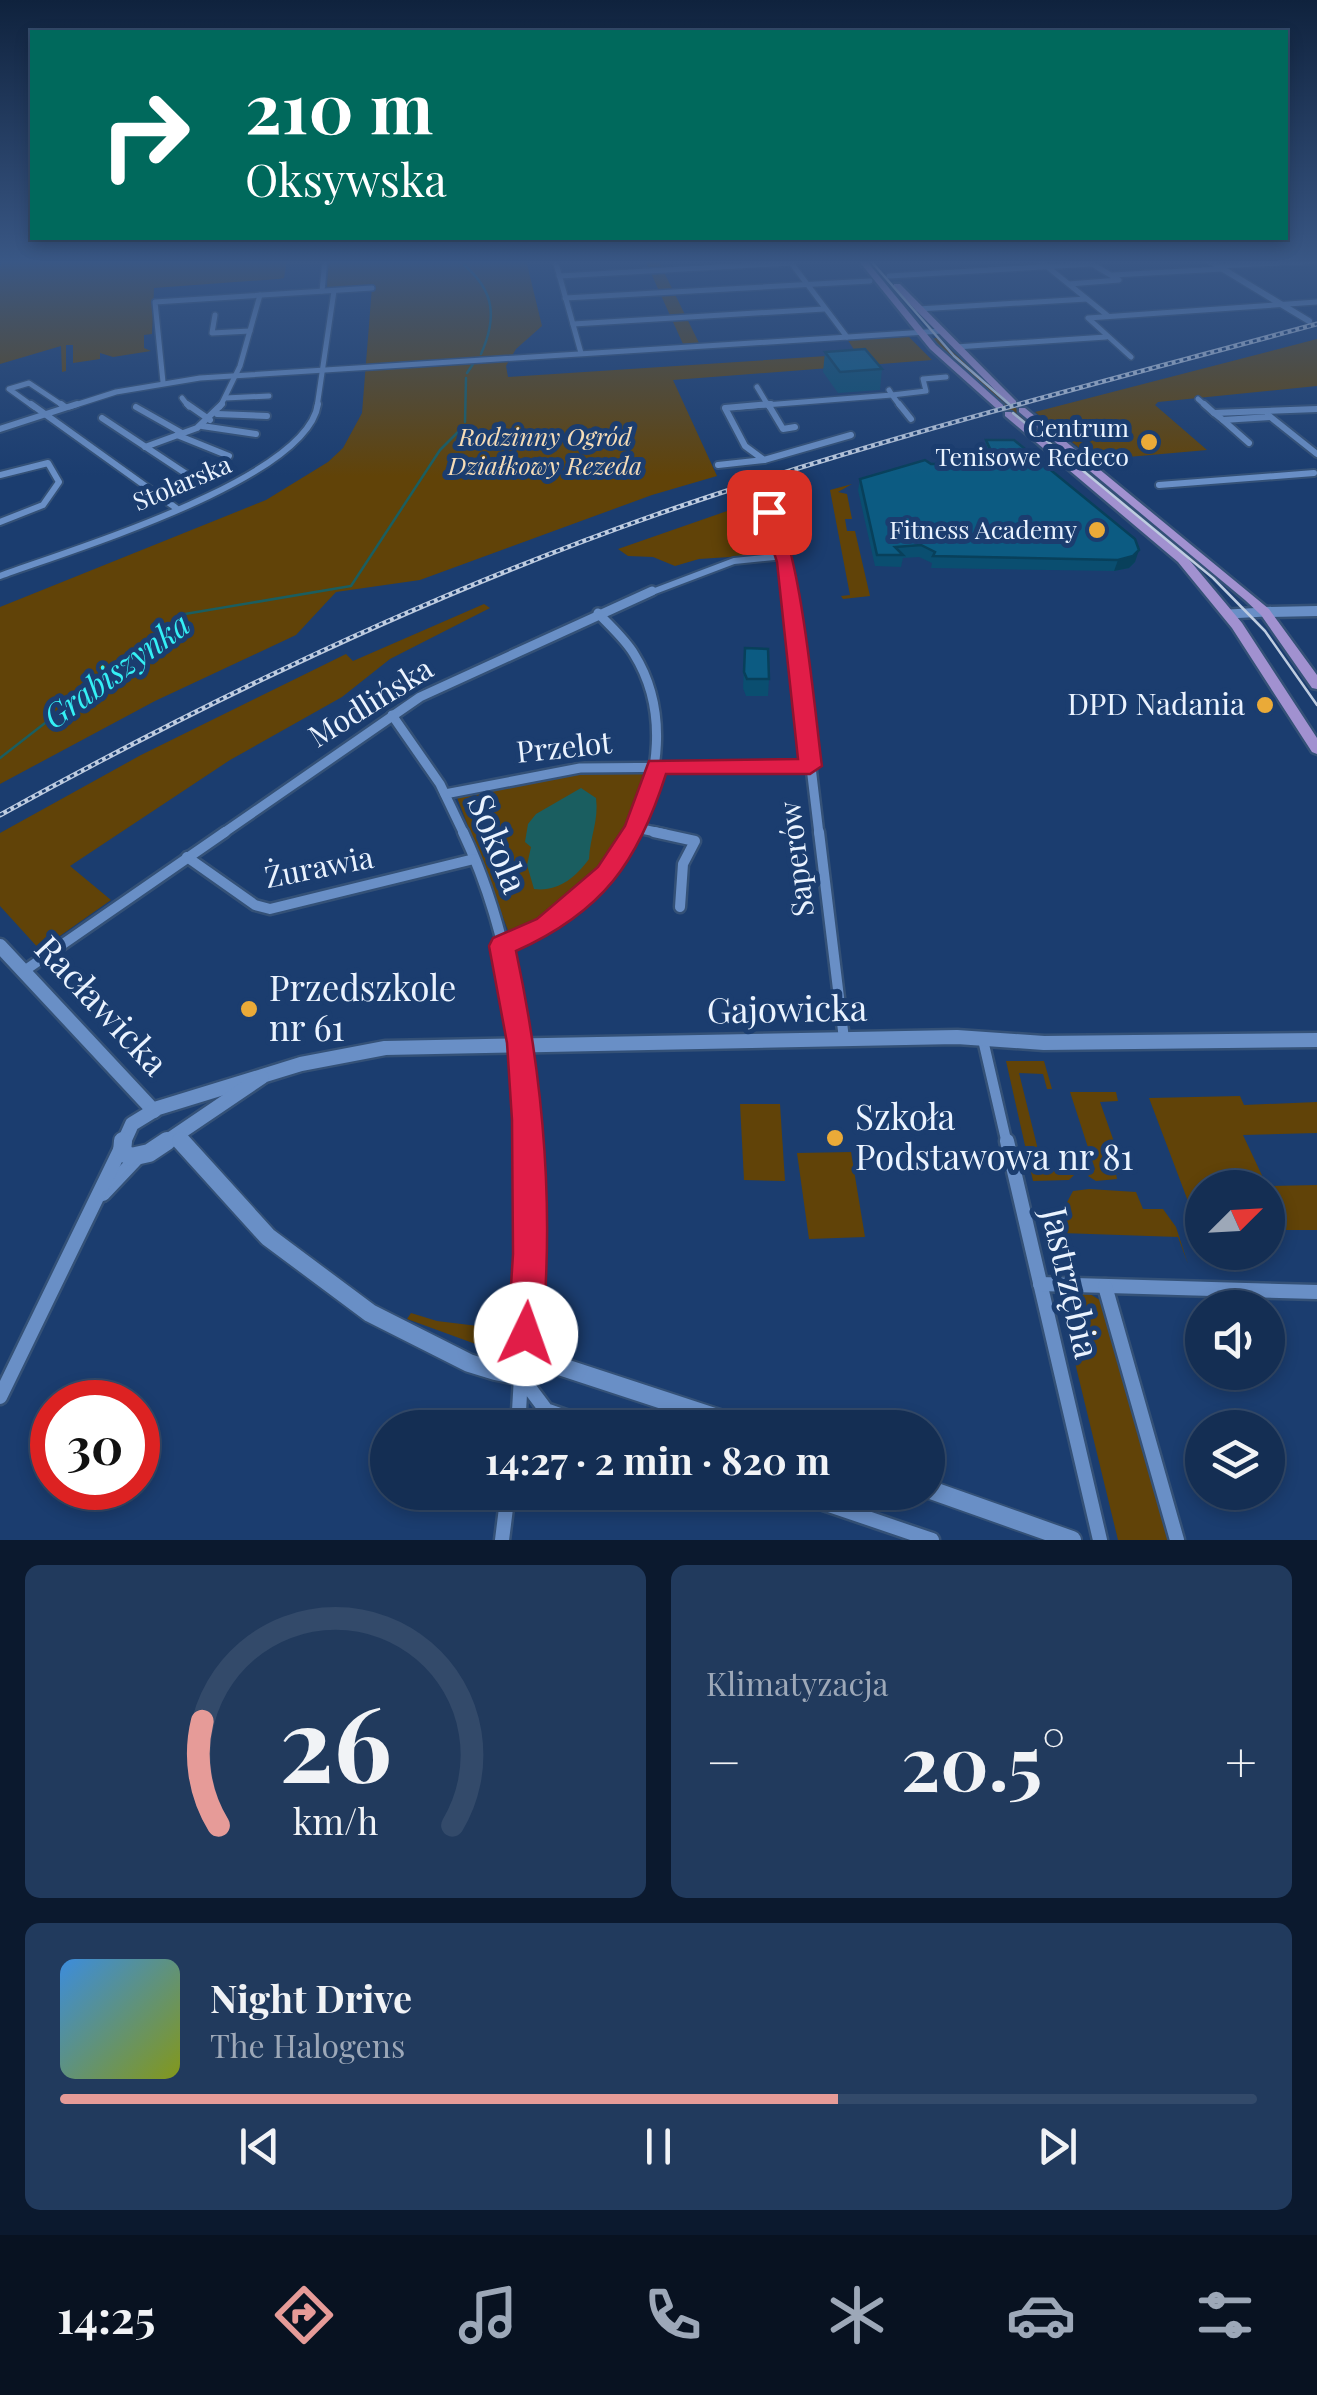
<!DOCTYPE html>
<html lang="pl">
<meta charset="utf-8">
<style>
:root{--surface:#142e53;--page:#213a5d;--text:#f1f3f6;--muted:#9da8b8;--line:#334a6a;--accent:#e69b98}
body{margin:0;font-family:"Playfair Display",serif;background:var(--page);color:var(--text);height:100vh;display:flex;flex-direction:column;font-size:38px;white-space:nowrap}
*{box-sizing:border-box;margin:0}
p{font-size:32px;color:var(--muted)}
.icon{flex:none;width:55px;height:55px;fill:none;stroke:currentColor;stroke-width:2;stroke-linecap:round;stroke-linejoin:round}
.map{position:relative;height:1540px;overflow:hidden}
.panel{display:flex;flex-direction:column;gap:25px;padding:25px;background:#0b192e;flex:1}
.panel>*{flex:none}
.hud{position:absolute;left:30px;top:30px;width:1258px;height:210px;border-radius:0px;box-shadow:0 5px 15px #0003,0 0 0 2px var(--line);background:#00695c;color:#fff;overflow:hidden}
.needle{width:65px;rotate:66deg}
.tools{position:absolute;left:1185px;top:1170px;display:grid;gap:20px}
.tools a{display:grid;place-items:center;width:100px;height:100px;border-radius:50%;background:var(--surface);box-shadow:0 5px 15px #0003,0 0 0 2px var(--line);font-size:50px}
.speed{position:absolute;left:30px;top:1380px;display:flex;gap:20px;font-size:50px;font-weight:700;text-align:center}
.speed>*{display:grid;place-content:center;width:130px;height:130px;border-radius:50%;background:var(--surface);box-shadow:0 5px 15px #0003,0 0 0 2px var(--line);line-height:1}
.speed .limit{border:15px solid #d22;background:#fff;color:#111}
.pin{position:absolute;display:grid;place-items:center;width:85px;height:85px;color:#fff;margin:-42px;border-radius:20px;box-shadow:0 5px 15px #0006}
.me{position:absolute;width:110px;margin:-55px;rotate:3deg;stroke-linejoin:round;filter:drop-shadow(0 0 8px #0008)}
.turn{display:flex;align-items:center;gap:35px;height:210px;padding:0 50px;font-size:45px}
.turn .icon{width:130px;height:130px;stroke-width:2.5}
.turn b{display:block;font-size:70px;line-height:85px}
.big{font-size:75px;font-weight:700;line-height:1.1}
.panel .widget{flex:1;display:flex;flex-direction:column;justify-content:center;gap:15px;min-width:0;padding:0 35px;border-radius:15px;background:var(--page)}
.panel .dial{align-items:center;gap:0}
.dial svg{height:260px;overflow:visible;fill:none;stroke:var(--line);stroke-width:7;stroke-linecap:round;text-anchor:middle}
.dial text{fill:var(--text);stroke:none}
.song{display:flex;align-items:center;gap:30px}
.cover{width:120px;height:120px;border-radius:15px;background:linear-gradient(135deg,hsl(210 70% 55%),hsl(70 70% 35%))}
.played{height:10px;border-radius:5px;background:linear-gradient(90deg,var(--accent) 65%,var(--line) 65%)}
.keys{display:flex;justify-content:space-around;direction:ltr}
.heat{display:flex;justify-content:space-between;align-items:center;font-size:55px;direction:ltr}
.panel .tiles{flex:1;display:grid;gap:25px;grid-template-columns:1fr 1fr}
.widget:last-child{grid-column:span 2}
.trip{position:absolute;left:370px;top:1410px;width:575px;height:100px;border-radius:50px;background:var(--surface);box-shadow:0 5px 15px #0003,0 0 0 2px var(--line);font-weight:700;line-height:100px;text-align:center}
.menu{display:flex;height:160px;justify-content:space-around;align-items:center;background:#081221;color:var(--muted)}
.menu .icon{width:70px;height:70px}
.menu .current{color:var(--accent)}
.menu b{font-size:45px;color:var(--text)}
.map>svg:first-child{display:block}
</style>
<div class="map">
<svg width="1317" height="1540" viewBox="0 0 1317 1540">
<rect width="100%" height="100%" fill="#1b3d6f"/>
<g fill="#614308">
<polygon points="4,260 287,260 284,278 278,279 154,288 152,334 144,335 144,348 151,351 113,357 100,353 100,359 73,363 73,345 66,345 66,371 62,372 61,346 0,364 0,266"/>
<polygon points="328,260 526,260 542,326 516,349 506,366 508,377 857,354 847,339 902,336 909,337 932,360 673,380 717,476 652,495 420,580 336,592 296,635 155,701 0,784 0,607 266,500 328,462 343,448 362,413 372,287 327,289"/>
<polygon points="645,260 658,260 699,343 683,344"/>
<polygon points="937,338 1057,444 1208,565 1196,567 1026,426 928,339"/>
<polygon points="1317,339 1317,386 1158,402 1155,405 1207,450 1094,460 1035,412"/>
<polygon points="852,484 838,492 847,494 852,519 845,519 847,531 855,531 870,596 843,599 841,596 850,595 830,490"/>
<polygon points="753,502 761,504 777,554 699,559 675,566 653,557 628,556 618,549"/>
<polygon points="484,604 490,608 390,659 342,697 230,760 70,866 111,900 40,950 0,906 0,833 141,755 346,654 353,661"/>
<path d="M646 770C649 783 642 802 636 815 615 871 568 913 514 935L509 933 456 795 574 771Z"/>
<polygon points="1006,1061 1044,1061 1052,1089 1047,1089 1043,1074 1019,1073 1043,1170 1069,1172 1065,1154 1071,1154 1076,1173 1069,1180 1033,1181"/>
<polygon points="1070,1092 1116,1092 1118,1101 1100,1102 1125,1173 1116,1174 1117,1179 1096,1181 1088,1176 1095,1169"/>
<polygon points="1240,1096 1244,1105 1317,1102 1317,1133 1243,1135 1267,1186 1317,1185 1317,1230 1285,1230 1268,1221 1268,1188 1202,1188 1202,1225 1197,1225 1149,1098"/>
<polygon points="740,1104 780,1104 785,1181 744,1180"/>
<polygon points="851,1152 865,1237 809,1239 797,1153"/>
<polygon points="1089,1189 1136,1192 1143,1209 1163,1209 1176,1227 1188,1264 1178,1237 1061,1233 1067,1260 1052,1260 1047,1240 1073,1191"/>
<polygon points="1063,1293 1090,1294 1103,1302 1168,1540 1118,1540 1061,1305"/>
<polygon points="411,1313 437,1321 494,1328 492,1350 407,1319"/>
</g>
<path fill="#1a5e60" d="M581 788 596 798C599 820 590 837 589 859 575 878 558 892 534 889L527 865 531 847 525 842 528 824 536 814Z"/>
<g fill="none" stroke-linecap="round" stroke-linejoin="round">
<g stroke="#1a5e60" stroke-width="2.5">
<polyline points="456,260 461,263"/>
<path d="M464 265C495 291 497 318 481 354"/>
<polyline points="467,373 473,364"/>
<polyline points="465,422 466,378"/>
<polyline points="0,758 185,614 351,586 440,450 460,430"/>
</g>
<g stroke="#345177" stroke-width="8">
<g id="minor-far4">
<polyline points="555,260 581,353"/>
<polyline points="789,260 847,337"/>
<polyline points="1039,260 1108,316"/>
<polyline points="1220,266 1317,261"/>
<polyline points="1113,275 1222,269"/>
<polyline points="559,276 791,263"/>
<polyline points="889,276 1092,264 1119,280 1069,284"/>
<polyline points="322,291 325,260"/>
<polyline points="565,298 870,281"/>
<polyline points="918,309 1087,299"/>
<polyline points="215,315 212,333 250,331"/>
<polyline points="573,324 824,309"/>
<polyline points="956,347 1106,337"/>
<polyline points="1131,357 1088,318 1317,302"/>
<polyline points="163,382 155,302 372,288"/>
<polyline points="757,387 769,407"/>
<polyline points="182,398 189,407"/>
<polyline points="225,398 269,396"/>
<polyline points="1198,399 1207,407"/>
<polyline points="34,407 9,389 29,383 65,407"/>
<polyline points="69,407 116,392 200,378 942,331"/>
<polyline points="220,407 240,366 260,295"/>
<polyline points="317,407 334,291"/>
<polyline points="739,407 892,395 889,390"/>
<polyline points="901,407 892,395 926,391 923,379 946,377"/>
</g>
</g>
<g stroke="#345177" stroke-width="10">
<g id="minor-far3">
<polyline points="31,404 176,508"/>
<polyline points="61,404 65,407"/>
<polyline points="187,404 210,420"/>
<polyline points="768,404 783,429 795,427"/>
<polyline points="771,404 725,408 745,446 764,460 851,435"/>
<polyline points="899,404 911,419"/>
<polyline points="1204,404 1214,413"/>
<polyline points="136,407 182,433"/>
<polyline points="217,414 267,416"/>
<polyline points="1268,415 1317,454"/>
<polyline points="1270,417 1223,420 1214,413 1317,409"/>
<polyline points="102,418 188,475"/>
<polyline points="1223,420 1249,443"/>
<polyline points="202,426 256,434"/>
<polyline points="0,429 77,404"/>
<polyline points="177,435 229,456"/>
<polyline points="145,447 197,428 222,404"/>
<polyline points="718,465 764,460"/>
<polyline points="0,475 48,463 59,482 43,505 0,522"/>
<polyline points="1159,485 1314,473"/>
<polyline points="764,497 786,562 790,594"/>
<path d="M0 576C67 551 307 480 318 404"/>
<polyline points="647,594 734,561 784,556"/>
</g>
</g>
<g stroke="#345177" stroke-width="14">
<g id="minor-far2">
<polyline points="790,591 819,834"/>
<path d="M598 613C610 626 625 639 634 654 669 710 659 778 633 834"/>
<polyline points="1229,614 1265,612"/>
<polyline points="392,715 440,784 464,834"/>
<polyline points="445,794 580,768 810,766"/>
<polyline points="637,828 665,834"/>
<polyline points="222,834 420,697 652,591"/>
</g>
</g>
<g stroke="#345177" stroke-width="15">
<g id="minor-far1">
<path d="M463 832C508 927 525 1039 527 1144"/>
<polyline points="654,832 695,841 683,864 680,907"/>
<polyline points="819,832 844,1039"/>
<polyline points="187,857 255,905 270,909 474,859"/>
<path d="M502 946C559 921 607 890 634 832"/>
<polyline points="24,971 225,832"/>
<polyline points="983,1040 1007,1144"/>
</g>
</g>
<g stroke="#345177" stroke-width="19">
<g id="minor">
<polyline points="1007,1141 1100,1540"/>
<polyline points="103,1194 137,1158"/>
<polyline points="1040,1284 1317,1292"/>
<polyline points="1105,1286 1177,1540"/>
<polyline points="522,1378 546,1410 597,1428"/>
<polyline points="0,1397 121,1148"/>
<polyline points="518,1428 526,1292 527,1141"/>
<polyline points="791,1492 932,1540"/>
<polyline points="502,1540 508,1492"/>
</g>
</g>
<g stroke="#345177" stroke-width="9">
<polyline id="tertiary-far3" points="1208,260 1309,321"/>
</g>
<g stroke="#345177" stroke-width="15">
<polyline id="tertiary-far2" points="1265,612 1317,611"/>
</g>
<g stroke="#345177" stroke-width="19">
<g id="tertiary-far1">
<polyline points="0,946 154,1111"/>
<polyline points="176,1136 183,1144"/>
<polyline points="123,1144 132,1124 158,1108 301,1064 385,1048 957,1037 1044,1043 1317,1040"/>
<polyline points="163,1144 262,1077"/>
</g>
</g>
<g stroke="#345177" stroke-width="22">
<g id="tertiary">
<polyline points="123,1141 122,1152 131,1157 149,1153 167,1141"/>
<polyline points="181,1141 268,1237 370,1313 469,1363 495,1371 520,1376 553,1364 748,1428"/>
<polyline points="928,1489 1072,1540"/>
</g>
</g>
<g stroke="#345177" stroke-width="5">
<g id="primary">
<polygon points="858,260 866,260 936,345 1003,405 1003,409 997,409 930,349"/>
<polygon points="894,284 900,284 1016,401 1016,405 1010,405 894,288"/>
<polygon points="1019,408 1025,408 1269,609 1317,675 1317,689 1312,688 1261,615 1245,600 1019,412"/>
<polygon points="1005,412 1011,412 1186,556 1242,623 1317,738 1317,754 1312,752 1232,628 1178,562 1005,416"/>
</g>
</g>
<use href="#minor-far4" stroke="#698fc6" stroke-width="5"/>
<use href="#minor-far3" stroke="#698fc6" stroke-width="6"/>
<use href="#minor-far2" stroke="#698fc6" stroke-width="9"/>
<use href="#minor-far1" stroke="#698fc6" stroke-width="10"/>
<use href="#minor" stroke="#698fc6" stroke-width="14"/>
<use href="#tertiary-far3" stroke="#698fc6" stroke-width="6"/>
<use href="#tertiary-far2" stroke="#698fc6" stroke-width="10"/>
<use href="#tertiary-far1" stroke="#698fc6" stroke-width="14"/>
<use href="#tertiary" stroke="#698fc6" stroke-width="18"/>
<use href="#primary" fill="#a191d0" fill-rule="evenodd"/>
<g stroke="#becce0" stroke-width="2.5">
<polyline points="870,260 954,356 1009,404"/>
<polyline points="1013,413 1213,578 1265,631 1317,705"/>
</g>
<g stroke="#becce0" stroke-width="5">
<path id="rail" d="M0 815C212 698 429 594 658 514 874 439 1096 384 1317 324"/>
</g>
<use href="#rail" stroke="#1b3d6f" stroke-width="2.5" stroke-dasharray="4" stroke-linecap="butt"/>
</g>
<g fill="#0a4e70">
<polygon points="825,352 882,369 880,390 838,393 823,372"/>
<polygon points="986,440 1135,562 1129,568 1114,571 931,568 932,563 919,557 903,558 901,567 875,566 858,490 860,479 931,464 990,464 984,451"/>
<polygon points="745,648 769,679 768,696 746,696 743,688"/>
</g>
<polygon fill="#08405b" points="1139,550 1135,562 1129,568 1114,571 1118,560"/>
<g fill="#0c5b82" stroke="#08405b" stroke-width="2.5">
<polygon points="865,349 882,369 840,372 825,352"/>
<polygon points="986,440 1014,440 1135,539 1139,550 1133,556 1118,560 933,556 935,552 921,545 895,547 903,555 877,555 860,479 925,460 931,464 997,464"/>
<polygon points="745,648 768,649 769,679 747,679 744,672"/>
</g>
<linearGradient id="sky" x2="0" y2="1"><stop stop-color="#0f223d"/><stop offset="0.55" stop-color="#395785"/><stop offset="1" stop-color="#395785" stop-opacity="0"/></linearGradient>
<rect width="1317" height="476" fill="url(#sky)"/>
<path fill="#e11d48" stroke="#92132f" stroke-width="2.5" d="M769 507C799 519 816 726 822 766L810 774H666C638 862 603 912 516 951 539 1059 551 1168 546 1278 545 1301 547 1325 538 1346L526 1351 513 1346 508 1334 513 1254 512 1120 507 1043 489 946 493 938 537 919 598 867 625 826 649 761 798 759 777 562 761 512Z"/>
<g fill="#eaaa38" stroke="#1b3d6f" stroke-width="4">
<circle cx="1149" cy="442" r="10"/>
<circle cx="1097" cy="530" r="10"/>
<circle cx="1265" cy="705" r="10"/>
<circle cx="249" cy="1009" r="10"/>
<circle cx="835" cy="1138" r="10"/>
</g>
<g text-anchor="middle" stroke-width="10" stroke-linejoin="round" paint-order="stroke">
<g font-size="25" fill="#eaf3ff" stroke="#1b3d6f" text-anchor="end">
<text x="1129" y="437">Centrum<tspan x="1129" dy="29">Tenisowe Redeco</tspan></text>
<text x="1077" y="539">Fitness Academy</text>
</g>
<g font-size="25" font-style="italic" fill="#f5dcb7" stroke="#1b3d6f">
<text x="545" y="446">Rodzinny Ogród<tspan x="545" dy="29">Działkowy Rezeda</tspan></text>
</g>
<g font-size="25" fill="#eaf3ff" stroke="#1b3d6f">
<text transform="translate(182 483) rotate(-23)" y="9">Stolarska</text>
</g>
<g font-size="30" fill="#eaf3ff" stroke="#1b3d6f">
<text transform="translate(371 703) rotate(-32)" y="10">Modlińska</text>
<text transform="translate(564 748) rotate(-6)" y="10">Przelot</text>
<text transform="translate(797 859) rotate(-97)" y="10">Saperów</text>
<text transform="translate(319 868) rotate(-11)" y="10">Żurawia</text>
</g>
<g font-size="30" fill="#eaf3ff" stroke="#1b3d6f" text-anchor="end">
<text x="1245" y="715">DPD Nadania</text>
</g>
<g font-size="32" font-style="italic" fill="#35f0f5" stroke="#1b3d6f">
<text transform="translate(117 671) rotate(-36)" y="11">Grabiszynka</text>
</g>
<g font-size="35" fill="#eaf3ff" stroke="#1b3d6f">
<text transform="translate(497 844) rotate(68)" y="12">Sokola</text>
<text transform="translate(101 1006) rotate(47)" y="12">Racławicka</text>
<text transform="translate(787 1010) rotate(-1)" y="12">Gajowicka</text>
<text transform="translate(1070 1283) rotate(77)" y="12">Jastrzębia</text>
</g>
<g font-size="35" fill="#eaf3ff" stroke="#1b3d6f" text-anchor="start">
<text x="269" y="1001">Przedszkole<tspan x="269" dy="40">nr 61</tspan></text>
<text x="855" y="1130">Szkoła<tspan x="855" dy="40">Podstawowa nr 81</tspan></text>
</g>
</g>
</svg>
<div class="tools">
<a><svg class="needle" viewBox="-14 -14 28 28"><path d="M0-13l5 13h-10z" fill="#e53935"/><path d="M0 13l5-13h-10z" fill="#9da8b8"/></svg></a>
<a><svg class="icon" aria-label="sound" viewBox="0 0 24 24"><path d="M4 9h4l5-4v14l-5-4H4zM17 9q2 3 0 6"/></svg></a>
<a><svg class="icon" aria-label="layers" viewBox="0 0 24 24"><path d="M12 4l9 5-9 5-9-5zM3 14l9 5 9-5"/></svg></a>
</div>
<div class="speed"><div class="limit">30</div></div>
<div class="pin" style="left:769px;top:512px;background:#d93025"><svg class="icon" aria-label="arrive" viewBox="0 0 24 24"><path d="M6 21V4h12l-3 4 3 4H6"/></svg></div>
<svg class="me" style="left:526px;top:1334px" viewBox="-20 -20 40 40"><circle r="19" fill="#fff"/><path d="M0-13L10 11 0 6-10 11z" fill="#e11d48"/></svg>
<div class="trip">14:27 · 2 min · 820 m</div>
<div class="hud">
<div class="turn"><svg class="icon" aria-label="right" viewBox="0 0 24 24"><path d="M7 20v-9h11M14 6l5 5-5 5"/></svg><div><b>210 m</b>Oksywska</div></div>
</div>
</div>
<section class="panel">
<div class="tiles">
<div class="widget dial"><svg viewBox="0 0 100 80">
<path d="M14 69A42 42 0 1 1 86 69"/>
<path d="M14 69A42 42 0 0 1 9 37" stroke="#e69b98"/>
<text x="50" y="56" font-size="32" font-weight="700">26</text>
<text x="50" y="72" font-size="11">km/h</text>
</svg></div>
<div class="widget"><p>Klimatyzacja</p>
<div class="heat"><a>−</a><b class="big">20.5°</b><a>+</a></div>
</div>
<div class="widget">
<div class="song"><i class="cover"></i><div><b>Night Drive</b><p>The Halogens</p></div></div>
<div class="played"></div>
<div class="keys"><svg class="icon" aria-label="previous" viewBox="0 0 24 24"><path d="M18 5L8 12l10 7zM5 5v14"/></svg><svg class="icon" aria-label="pause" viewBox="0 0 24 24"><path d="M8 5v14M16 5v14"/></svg><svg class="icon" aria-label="next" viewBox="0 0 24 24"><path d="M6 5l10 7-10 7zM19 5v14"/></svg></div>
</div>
</div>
</section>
<nav class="menu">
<b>14:25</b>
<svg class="icon current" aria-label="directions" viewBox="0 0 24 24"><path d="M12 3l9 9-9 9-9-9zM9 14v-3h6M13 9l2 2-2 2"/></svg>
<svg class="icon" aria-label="music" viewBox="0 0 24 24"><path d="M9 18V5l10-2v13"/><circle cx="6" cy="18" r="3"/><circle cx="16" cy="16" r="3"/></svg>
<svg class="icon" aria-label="phone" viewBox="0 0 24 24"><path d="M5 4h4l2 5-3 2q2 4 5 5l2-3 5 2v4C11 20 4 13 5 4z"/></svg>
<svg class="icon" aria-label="climate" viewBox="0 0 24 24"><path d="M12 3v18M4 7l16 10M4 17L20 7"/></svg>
<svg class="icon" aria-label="car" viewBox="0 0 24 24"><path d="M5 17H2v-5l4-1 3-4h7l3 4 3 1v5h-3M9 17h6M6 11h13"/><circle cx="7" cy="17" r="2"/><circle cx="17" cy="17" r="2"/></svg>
<svg class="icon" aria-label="filters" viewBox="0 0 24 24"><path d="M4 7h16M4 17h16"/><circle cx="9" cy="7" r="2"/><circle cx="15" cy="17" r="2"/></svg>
</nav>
